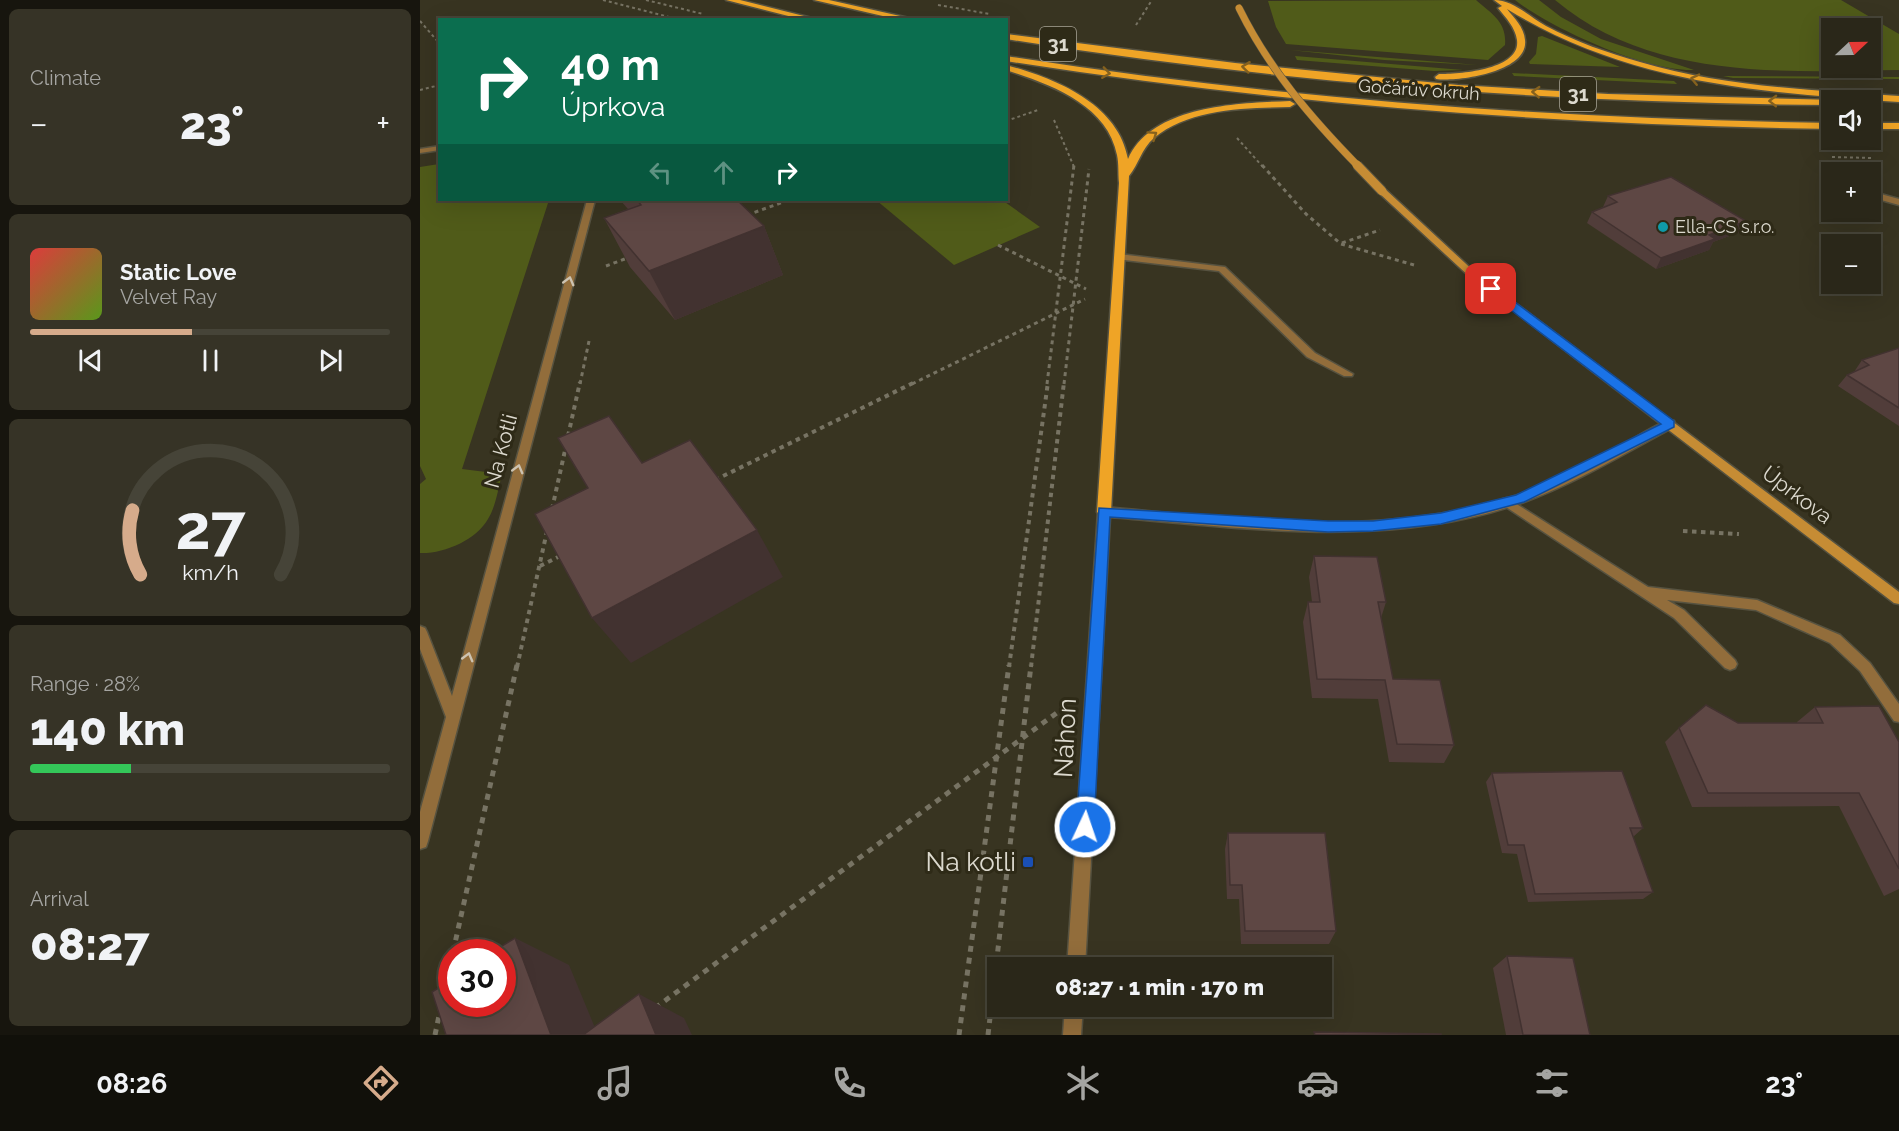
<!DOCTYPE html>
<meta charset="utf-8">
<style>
:root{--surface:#2a2719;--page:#363326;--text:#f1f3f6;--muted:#a5a5a2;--line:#464438;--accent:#d6ab8b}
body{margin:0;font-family:Raleway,sans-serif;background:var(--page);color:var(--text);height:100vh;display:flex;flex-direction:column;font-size:22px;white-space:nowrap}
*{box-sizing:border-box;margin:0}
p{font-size:20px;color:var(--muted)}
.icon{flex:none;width:33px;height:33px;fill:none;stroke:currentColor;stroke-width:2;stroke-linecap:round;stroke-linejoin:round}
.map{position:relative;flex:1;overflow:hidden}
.side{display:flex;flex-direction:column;gap:9px;padding:9px;background:#17150e;width:420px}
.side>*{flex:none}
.banner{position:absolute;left:18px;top:18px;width:570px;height:183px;border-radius:0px;box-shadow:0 6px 24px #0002,0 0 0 2px var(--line);background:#0b6e4f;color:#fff;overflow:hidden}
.needle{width:39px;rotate:68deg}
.controls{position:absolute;left:1401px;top:18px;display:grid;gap:12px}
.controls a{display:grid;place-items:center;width:60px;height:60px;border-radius:0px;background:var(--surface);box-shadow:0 6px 24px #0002,0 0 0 2px var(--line);font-size:30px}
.speed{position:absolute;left:18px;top:939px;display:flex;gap:12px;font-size:30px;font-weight:700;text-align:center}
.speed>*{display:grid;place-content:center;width:78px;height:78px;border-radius:50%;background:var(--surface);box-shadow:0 6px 24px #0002,0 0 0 2px var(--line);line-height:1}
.speed .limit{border:9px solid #d22;background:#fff;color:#111}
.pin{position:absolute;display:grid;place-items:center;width:51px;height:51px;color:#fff;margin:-26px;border-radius:12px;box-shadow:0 3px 9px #0006}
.me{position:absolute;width:66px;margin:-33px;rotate:3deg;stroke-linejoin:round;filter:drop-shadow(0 0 4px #0008)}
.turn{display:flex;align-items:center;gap:21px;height:126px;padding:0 24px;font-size:27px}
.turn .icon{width:78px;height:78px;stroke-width:2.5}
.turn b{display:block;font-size:42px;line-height:51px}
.lanes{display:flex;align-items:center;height:57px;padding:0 24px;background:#0003;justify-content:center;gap:30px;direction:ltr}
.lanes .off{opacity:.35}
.big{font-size:45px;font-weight:800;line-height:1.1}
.side .widget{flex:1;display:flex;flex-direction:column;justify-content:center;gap:9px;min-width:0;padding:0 21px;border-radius:9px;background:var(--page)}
.side .dial{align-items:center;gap:0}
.dial svg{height:156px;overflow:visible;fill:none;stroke:var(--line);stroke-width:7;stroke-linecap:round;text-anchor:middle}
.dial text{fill:var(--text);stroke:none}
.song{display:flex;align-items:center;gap:18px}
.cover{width:72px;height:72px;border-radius:9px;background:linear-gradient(135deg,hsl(0 70% 55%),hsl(90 70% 35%))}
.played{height:6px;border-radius:3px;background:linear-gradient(90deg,var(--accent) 45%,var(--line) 45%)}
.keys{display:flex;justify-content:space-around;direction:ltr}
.heat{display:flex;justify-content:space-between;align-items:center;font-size:33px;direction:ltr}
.charge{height:9px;border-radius:4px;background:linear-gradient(90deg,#34c759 28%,var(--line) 0)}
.trip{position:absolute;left:567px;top:957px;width:345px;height:60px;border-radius:0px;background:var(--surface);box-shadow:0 6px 24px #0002,0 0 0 2px var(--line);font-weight:800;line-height:60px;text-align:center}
.dock{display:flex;height:96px;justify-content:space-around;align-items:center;background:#11100a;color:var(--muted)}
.dock .icon{width:42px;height:42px}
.dock .on{color:var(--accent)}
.dock b{font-size:27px;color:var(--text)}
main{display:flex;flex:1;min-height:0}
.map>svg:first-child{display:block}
</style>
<main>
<section class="side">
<div class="widget"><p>Climate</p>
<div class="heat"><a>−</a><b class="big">23°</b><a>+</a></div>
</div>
<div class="widget">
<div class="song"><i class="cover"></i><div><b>Static Love</b><p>Velvet Ray</p></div></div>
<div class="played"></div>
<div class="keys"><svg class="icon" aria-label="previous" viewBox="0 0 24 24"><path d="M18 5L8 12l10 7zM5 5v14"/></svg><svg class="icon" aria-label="pause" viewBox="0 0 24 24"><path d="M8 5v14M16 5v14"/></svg><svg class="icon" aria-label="next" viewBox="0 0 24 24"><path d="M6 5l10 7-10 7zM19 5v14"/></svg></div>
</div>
<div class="widget dial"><svg viewBox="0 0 100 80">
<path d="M14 69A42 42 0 1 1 86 69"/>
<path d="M14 69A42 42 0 0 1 10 36" stroke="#d6ab8b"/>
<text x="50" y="56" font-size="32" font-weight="700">27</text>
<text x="50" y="72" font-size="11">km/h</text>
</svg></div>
<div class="widget"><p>Range · 28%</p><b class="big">140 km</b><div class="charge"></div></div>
<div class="widget"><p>Arrival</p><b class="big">08:27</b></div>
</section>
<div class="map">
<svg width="1479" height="1035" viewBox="0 0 1479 1035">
<rect width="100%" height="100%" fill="#383421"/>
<g fill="#505b19" fill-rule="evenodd">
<path d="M1056 0C1072 14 1087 22 1085 45L1068 60 866 44 856 27 848 1Z"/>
<path d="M1095 0H1119L1141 17 1181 39 1274 70C1227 72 1132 29 1095 0Z"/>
<path d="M1135 0H1421L1479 34V70C1362 72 1230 80 1135 0ZM1412 28H1450V68H1412Z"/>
<polygon points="1122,36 1200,67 1110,64 1109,62 1116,54 1118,37"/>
<polygon points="870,50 1058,65 964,60"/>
<polygon points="875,56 1043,70 1014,71 877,60"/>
<polygon points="1092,73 1254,81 1257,84 1094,76"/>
<polygon points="1303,76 1479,77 1479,79 1313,78"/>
<path d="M19 164 20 200H129L42 469 82 474C78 489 76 506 68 519 56 540 24 554 0 553V484L6 479 0 466V167Z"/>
<polygon points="456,200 582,200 620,227 534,265"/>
</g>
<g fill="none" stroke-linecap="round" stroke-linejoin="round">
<g stroke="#565240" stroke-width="3">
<g id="lane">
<polygon points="699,254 805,267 895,353 933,374 932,376 924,376 887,357 799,271 696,259 696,255"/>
<polygon points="1087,498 1228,587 1337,600 1420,635 1450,663 1479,704 1479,722 1474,721 1440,671 1410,643 1336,610 1247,600 1264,610 1315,660 1317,664 1315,668 1310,670 1305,668 1254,618 1083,505 1081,502 1083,499"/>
</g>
</g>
<g stroke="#565240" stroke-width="3">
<g id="street">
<polygon points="20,146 20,150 0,153 0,149"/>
<polygon points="1457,193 1479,199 1479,205 1454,198 1453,196"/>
<polygon points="167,200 175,200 8,841 6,847 0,849 0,812 26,717 0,649 0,626 5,628 7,632 32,696"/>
<path d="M1250 420 1254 421 1255 424 1254 427C1205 453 1156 483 1104 502 971 550 827 528 690 517L665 968H647L678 512 680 509 684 507C821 519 962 539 1095 496 1133 483 1170 462 1206 443 1220 435 1235 425 1250 420Z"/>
<polygon points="645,1006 663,1006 661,1035 643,1035"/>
</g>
</g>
<g stroke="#565240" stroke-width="3">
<polygon id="secondary" points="959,189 965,189 1058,275 1479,592 1479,604 1474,603 1052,279 959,193"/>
</g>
<g stroke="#565240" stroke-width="3">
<g id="primary">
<polygon points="306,0 320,0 400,20 384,20"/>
<polygon points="394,0 409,0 498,20 480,20"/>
<path d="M1074 0C1093 0 1110 17 1126 26 1156 42 1188 53 1220 62 1303 87 1393 90 1479 96V102C1339 92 1210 84 1087 9 1094 18 1104 27 1105 40 1109 72 1038 82 1016 79L1015 77 1019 74C1039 74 1101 70 1097 40 1095 27 1086 18 1078 8L1082 6Z"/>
<path d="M586 34 815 63 1038 85 1188 94 1416 100H1412V105C1136 103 859 83 586 39Z"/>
<path d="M586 56C859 99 1136 119 1412 123V129C1136 125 859 104 586 61Z"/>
<path d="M586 65C634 78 698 103 708 159 732 105 819 103 870 101L875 104 870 107C826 108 770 108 734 138 721 149 719 164 709 176L691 512 684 518 677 512 699 183C698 174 699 164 697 155 687 104 629 84 586 70Z"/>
<rect x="1450" y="123" width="29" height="6"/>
</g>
</g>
<g stroke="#777363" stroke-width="2" stroke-dasharray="3 3" stroke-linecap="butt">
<polyline points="183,0 261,20"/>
<polyline points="226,0 283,14"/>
<polyline points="518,5 570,14"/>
<polyline points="0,21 20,44"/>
<polyline points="716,25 732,0"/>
<polyline points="0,90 20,85"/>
<polyline points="634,120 654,167"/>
<polyline points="586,121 618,110"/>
<polyline points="817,138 843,167"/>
<polyline points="1412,157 1452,158"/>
</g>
<g stroke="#777363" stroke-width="3" stroke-dasharray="4 4" stroke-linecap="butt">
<polyline points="842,165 886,214 921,244 994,265"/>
<polyline points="327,215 369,200"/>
<polyline points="922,243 960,230"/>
<polyline points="578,245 666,289"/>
<polyline points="186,266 210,257"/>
<polyline points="160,384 169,341"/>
<polyline points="492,384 665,299"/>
<polyline points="627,384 654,165"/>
<polyline points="644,384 669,169"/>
</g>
<g stroke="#777363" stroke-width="4" stroke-dasharray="4.5 4.5" stroke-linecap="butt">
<polyline points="148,436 160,382"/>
<polyline points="295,480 495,382"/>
<polyline points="132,509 146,446"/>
<polyline points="1263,531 1319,534"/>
<polyline points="120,566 142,555"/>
<polyline points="97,667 127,531"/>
<polyline points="589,667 628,382"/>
<polyline points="611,667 644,382"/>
</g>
<g stroke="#777363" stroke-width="5" stroke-dasharray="6 6" stroke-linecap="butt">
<polyline points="33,952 97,665"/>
<polyline points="26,986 32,960"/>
<polyline points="235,1008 638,712"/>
<polyline points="15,1035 20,1011"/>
<polyline points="539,1035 589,665"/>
<polyline points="568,1035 611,665"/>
</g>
<use href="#lane" fill="#926d3b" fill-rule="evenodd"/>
<use href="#street" fill="#926d3b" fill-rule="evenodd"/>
<use href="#secondary" fill="#c68c34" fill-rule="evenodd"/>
<use href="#primary" fill="#efa426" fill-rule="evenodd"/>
<g stroke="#565240" stroke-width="8" stroke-linecap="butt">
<path id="secondary-bridge-far1" d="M819 8C849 69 891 118 939 167"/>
</g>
<g stroke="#565240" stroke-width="11" stroke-linecap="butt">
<polyline id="secondary-bridge" points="937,165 962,191"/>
</g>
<use href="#secondary-bridge-far1" stroke="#c68c34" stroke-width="7"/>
<use href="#secondary-bridge" stroke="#c68c34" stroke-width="9"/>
</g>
<g fill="#513d3a">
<polygon points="1188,196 1320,232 1293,242 1289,250 1236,269 1167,223 1172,212 1183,207"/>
<polygon points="200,200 317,200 344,226 363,275 255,320 210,267 184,218 208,209"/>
<polygon points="1479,348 1479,426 1418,386 1427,375 1434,372 1442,360"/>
<polygon points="894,556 966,602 961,618 973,679 1034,745 1024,763 969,762 958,699 892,698 883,622 888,602 892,602 889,577"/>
<polygon points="1395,707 1479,742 1479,889 1464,896 1419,806 1272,807 1245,742 1259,728 1318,723 1377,723 1377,722"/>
<polygon points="1072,773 1223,828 1213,837 1233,892 1223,899 1108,902 1097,854 1082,853 1066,782"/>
<polygon points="808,833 916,931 909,944 821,944 819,899 807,899 805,849"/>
<polygon points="1087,956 1170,1035 1086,1035 1073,968"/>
</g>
<g fill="#423230">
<polygon points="1326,221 1320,232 1293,242 1289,250 1236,269 1241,258 1289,235"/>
<polygon points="344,226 363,275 255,320 229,271"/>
<polygon points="337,530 363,577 211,663 172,618"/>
<polygon points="95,938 149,965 178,1035 131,1035"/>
<polygon points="219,994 264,1018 272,1035 236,1035"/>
</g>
<g fill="#5e4744" stroke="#423230" stroke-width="1.5">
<polygon points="1251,177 1326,221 1289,235 1295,239 1241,258 1172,212 1197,202 1188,196"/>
<polygon points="217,200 317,200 344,226 229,271 184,218 221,205"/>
<polygon points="1479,348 1479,408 1427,375 1449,365 1442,360"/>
<polygon points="189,416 222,463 270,440 337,530 172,618 115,514 168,488 138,438"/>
<polygon points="894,556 957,557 966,602 958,602 973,679 1020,680 1034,745 977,744 965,680 897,679 888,602 900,602"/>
<polygon points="1286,705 1318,723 1403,723 1395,707 1459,706 1479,742 1479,869 1439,793 1288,793 1259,728"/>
<polygon points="1202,771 1223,828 1210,828 1233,892 1115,894 1104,845 1088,845 1072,773"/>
<polygon points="808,833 905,833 916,931 825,931 822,885 810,885"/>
<polygon points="95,938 131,1035 26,1035 12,992 32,979 32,1004 82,1004 82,952 72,952"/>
<polygon points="1087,956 1153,958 1170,1035 1103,1035"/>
<polygon points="219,994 236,1035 163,1035"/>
<polygon points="894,1032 1021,1034 1021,1035 895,1035"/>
</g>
<defs><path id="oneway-chevron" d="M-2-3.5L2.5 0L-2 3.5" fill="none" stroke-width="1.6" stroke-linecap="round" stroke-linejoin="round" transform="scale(1.5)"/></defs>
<g stroke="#85611e">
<use href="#oneway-chevron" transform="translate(826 67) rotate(-173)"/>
<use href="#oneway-chevron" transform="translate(686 73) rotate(8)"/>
<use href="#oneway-chevron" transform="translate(1275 79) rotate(-167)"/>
<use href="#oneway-chevron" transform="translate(1116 92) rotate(-177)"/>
<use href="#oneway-chevron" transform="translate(1353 101) rotate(-179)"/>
<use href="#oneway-chevron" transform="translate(733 135) rotate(-35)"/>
</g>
<g stroke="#cdc3b1">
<use href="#oneway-chevron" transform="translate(149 281) rotate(-75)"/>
<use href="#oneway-chevron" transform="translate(98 469) rotate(-75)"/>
<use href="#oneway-chevron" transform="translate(48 657) rotate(-75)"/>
</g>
<polygon fill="#1a73e8" stroke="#114b97" stroke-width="1.5" points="1067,287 1075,287 1254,421 1254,427 1104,502 1021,524 953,531 908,532 690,517 674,827 671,833 665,836 659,833 656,827 679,508 908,521 953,521 1021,513 1096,495 1241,424 1067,292"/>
<circle fill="#0f9aa8" stroke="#2e2a17" stroke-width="2" cx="1243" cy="227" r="6"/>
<rect fill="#1a4fb4" stroke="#2e2a17" stroke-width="2" x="602" y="856" width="12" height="12" rx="3"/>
<g text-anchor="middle" stroke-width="6" stroke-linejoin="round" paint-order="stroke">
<g font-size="18" fill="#dcd9ce" stroke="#2e2a17">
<text transform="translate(999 90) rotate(4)" y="6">Gočárův okruh</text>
</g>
<g font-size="18" fill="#dcd9ce" stroke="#2e2a17" text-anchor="start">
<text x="1255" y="233">Ella-CS s.r.o.</text>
</g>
<g fill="#2e2a17" stroke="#a8a497" stroke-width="1.5">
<rect x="620" y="27" width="36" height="34" rx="4.5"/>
<rect x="1140" y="77" width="36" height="34" rx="4.5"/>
</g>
<g font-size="20" font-weight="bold" fill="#dcd9ce">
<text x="638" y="51">31</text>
<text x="1158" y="101">31</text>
</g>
<g font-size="21" fill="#dcd9ce" stroke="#2e2a17">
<text transform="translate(81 451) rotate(-75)" y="7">Na Kotli</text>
<text transform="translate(1377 495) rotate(37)" y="7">Úprkova</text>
</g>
<g font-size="26" fill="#dcd9ce" stroke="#2e2a17">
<text transform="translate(645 738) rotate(-87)" y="9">Náhon</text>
</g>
<g font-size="26" fill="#dcd9ce" stroke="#2e2a17" text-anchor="end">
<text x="596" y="871">Na kotli</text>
</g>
</g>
</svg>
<div class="controls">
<a><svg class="needle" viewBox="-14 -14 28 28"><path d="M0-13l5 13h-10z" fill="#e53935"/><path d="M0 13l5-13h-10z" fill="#a5a5a2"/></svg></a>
<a><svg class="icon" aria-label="sound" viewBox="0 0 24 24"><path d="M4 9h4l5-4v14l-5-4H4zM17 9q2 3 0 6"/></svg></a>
<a>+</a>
<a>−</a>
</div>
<div class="speed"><div class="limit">30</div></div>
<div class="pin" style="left:1071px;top:289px;background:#d93025"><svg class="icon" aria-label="arrive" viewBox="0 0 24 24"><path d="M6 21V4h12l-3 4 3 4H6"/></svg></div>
<svg class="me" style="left:665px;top:827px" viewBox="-20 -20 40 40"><circle r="17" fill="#1a73e8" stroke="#fff" stroke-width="3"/><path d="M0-11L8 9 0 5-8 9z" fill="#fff"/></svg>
<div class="trip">08:27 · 1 min · 170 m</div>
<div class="banner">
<div class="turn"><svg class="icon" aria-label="right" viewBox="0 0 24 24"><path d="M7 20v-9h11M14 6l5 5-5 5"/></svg><div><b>40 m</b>Úprkova</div></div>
<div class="lanes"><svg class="icon off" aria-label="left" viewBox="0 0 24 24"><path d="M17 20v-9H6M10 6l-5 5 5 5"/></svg><svg class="icon off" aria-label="ahead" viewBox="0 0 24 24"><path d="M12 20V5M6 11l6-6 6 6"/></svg><svg class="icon" aria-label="right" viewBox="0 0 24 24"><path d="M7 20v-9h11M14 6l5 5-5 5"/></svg></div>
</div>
</div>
</main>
<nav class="dock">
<b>08:26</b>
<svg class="icon on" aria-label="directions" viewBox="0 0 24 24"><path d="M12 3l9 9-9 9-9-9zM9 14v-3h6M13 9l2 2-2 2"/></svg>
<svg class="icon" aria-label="music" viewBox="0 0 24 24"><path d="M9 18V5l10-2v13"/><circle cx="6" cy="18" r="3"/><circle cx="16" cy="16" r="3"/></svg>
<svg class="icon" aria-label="phone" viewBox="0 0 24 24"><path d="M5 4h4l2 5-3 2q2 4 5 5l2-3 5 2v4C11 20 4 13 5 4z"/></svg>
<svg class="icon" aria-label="climate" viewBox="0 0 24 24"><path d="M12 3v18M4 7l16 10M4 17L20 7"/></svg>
<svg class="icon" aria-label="car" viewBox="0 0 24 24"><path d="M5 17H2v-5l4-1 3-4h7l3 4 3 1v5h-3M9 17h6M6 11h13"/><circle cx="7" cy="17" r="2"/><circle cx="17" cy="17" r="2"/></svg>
<svg class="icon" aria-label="filters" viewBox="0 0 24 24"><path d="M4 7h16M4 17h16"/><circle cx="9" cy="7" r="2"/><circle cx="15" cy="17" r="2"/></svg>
<b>23°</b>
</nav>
